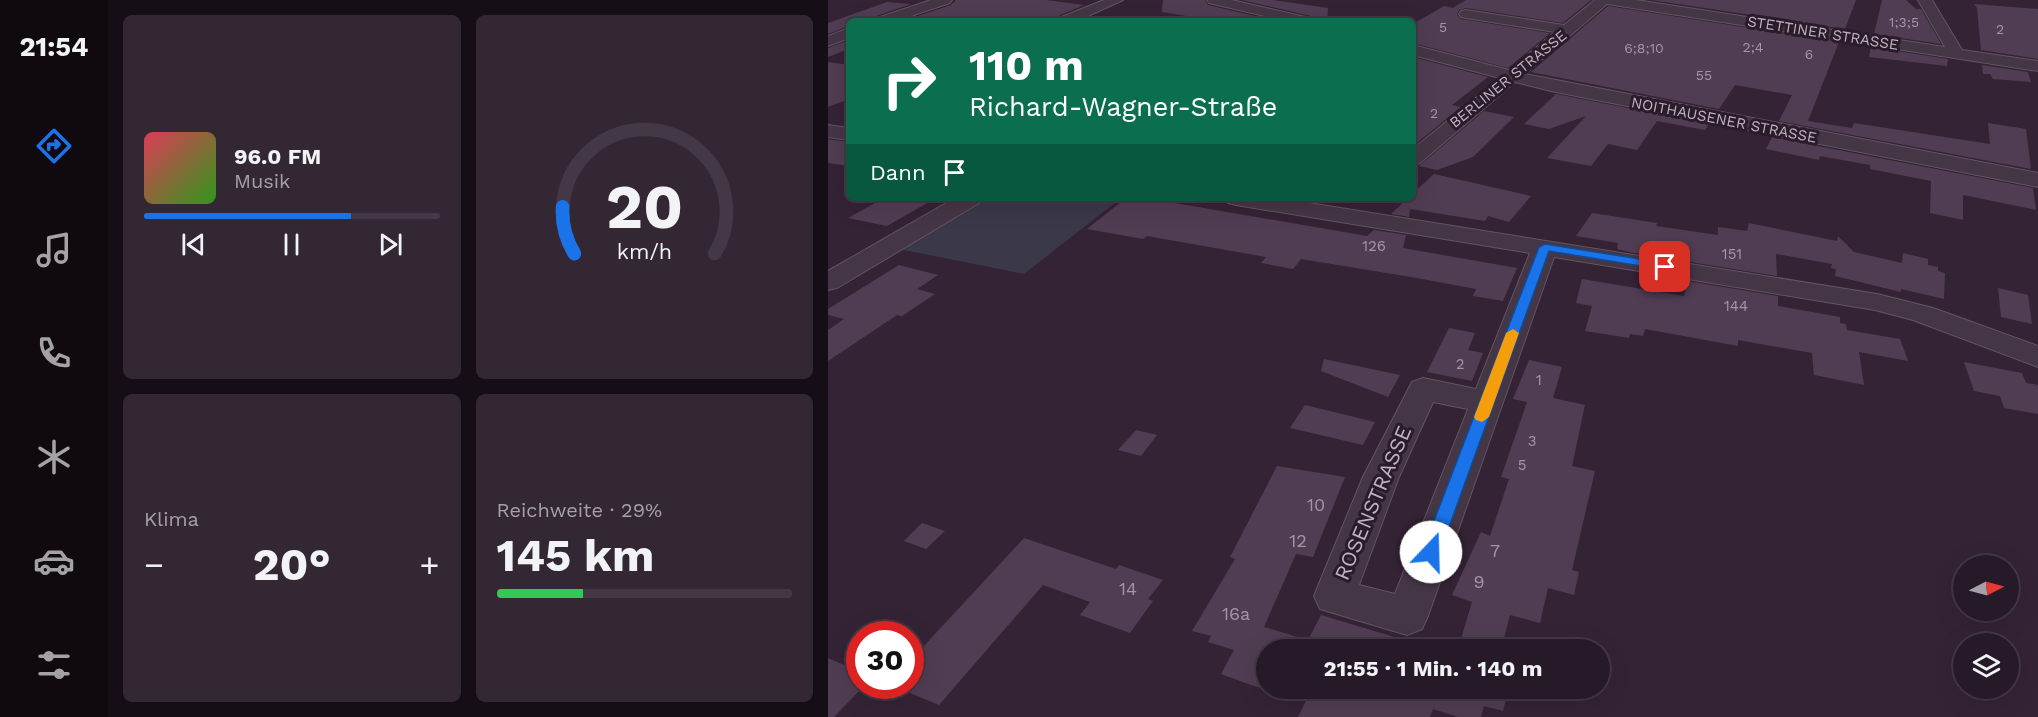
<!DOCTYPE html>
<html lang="de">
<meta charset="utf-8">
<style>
:root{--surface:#271a28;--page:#332734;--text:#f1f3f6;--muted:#a4a1a8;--line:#433845;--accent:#1a73e8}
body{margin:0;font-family:"Work Sans",sans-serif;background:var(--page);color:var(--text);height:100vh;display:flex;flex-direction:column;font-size:22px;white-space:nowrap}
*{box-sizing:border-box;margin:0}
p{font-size:20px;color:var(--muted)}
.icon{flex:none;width:33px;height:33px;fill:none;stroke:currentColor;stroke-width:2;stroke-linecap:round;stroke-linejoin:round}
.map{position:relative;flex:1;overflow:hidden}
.panel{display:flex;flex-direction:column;gap:15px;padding:15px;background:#150e16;width:720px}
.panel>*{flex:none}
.hud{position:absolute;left:18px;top:18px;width:570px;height:183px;border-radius:9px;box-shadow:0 6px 24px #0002,0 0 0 2px var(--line);background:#0b6e4f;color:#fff;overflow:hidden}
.needle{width:39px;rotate:84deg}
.tools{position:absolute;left:1125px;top:555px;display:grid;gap:12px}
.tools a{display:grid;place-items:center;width:66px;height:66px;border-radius:50%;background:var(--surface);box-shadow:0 6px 24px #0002,0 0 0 2px var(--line);font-size:30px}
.speed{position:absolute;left:18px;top:621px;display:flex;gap:12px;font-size:30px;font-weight:700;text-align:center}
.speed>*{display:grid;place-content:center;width:78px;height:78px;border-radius:50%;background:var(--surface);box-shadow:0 6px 24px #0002,0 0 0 2px var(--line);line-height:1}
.speed .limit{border:9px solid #d22;background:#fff;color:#111}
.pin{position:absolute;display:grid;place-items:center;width:51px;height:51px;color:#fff;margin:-26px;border-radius:12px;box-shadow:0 3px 9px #0006}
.me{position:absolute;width:66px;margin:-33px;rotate:21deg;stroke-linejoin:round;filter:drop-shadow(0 0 4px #0008)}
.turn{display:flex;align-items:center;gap:21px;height:126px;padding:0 24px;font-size:27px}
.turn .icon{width:78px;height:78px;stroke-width:2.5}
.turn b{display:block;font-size:42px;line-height:51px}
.then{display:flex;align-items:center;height:57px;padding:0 24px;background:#0003;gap:12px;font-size:22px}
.big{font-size:45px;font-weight:700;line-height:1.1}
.panel .tile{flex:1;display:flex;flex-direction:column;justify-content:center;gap:9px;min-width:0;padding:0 21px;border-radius:9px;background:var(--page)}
.panel .dial{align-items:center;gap:0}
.dial svg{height:156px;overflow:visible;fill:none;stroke:var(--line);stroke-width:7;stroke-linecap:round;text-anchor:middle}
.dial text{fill:var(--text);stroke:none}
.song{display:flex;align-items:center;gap:18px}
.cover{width:72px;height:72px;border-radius:9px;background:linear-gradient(135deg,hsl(350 70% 55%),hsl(110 70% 35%))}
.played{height:6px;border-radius:3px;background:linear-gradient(90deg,var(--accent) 70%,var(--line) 70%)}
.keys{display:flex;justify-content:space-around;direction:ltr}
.heat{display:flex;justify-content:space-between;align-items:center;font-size:33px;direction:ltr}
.charge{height:9px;border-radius:4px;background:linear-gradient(90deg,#34c759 29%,var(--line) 0)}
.panel .tiles{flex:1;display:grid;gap:15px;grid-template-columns:repeat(2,1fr)}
.trip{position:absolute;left:428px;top:639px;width:354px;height:60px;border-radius:30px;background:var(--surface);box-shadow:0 6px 24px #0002,0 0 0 2px var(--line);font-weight:700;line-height:60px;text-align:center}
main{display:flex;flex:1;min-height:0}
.tab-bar{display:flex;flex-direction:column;width:108px;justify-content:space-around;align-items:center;background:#100a10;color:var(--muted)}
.tab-bar .icon{width:42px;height:42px}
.tab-bar .selected{color:var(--accent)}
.tab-bar b{font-size:27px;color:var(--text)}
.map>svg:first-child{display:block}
</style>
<main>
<nav class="tab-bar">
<b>21:54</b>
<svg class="icon selected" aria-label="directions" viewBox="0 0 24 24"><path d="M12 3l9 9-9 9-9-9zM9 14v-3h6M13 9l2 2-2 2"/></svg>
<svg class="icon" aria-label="music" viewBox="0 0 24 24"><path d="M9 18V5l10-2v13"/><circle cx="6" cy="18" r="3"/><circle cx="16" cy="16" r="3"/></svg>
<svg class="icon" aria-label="phone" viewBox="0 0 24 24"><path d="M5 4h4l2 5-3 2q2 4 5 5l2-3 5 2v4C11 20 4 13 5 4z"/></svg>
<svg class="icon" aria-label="climate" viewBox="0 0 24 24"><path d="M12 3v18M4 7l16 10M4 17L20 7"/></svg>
<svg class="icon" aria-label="car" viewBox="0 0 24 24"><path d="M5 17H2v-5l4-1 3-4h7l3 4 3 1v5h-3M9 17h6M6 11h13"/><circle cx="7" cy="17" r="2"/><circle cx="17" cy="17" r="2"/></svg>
<svg class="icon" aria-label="filters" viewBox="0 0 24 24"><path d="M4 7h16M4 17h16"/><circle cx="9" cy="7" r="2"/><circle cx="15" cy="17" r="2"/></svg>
</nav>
<section class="panel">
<div class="tiles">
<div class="tile">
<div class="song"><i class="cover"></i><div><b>96.0 FM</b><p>Musik</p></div></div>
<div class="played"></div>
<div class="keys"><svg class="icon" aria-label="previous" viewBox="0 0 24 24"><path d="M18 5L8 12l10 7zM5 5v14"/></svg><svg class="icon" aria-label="pause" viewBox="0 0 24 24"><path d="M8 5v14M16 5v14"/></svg><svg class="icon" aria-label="next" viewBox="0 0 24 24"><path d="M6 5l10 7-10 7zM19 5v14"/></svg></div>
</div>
<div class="tile dial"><svg viewBox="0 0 100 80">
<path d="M14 69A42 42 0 1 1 86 69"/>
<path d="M14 69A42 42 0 0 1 8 45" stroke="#1a73e8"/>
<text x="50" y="56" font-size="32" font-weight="700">20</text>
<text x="50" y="72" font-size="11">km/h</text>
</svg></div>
<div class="tile"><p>Klima</p>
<div class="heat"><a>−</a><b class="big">20°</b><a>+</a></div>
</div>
<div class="tile"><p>Reichweite · 29%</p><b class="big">145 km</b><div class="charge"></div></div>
</div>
</section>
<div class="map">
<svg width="1210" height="717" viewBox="0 0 1210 717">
<rect width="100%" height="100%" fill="#342335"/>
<polygon fill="#3b384a" points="149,198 293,198 196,274 66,248"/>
<g fill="#513d53">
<polygon points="128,0 218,0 256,5 230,16 227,21 75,21 123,5"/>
<polygon points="335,0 377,0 380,5 448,21 389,21 334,12"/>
<polygon points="414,0 445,0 500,8 499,21 486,21 483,16"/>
<polygon points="638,0 763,0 735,23 638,8 631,10 629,15 633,19 722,33 680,68 585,43 585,24 616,6 625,8"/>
<polygon points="823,0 1028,0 1017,29"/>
<polygon points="1054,0 1078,0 1088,9 1093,9 1113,44 1046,34"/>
<polygon points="59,2 83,4 48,16 45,21 21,21 21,26 0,34 0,23"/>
<polygon points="1146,4 1210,9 1210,59 1153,50 1149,8"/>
<polygon points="780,6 1011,42 980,121 1024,128 1026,123 1162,144 1160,123 1198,129 1203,169 951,121 964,95 907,85 891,109 703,72"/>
<polygon points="21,40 21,49 0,57 0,48"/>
<polygon points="1043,47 1120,59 1119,66 1041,57"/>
<polygon points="585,57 660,77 624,105 633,107 585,146"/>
<polygon points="0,62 21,65 21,99 0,107"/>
<polygon points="1154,65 1200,72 1203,82 1165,79 1162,74 1155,74"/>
<polygon points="728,94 881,124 877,130 829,121 809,150 780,144 763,166 719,158 758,116 721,129 696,124"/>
<polygon points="656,111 686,117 645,157 609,170 591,166"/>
<polygon points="944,137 1205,188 1208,210 1135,195 1135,220 1102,213 1103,181 1042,169 1042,165 992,156 991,160 938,149"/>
<polygon points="0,139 21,142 21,166 0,163"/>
<polygon points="606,174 703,196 681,222 660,216 657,221 582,209 581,217 563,214 580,198 585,198 585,193"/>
<polygon points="56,198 108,198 59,226 20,218"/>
<polygon points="298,198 341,202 539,236 546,230 578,235 575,248 689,268 675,301 645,296 648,289 583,277 473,259 465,269 433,263 438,257 319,236 315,239 259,229"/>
<polygon points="764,213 829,223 828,226 890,235 890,227 919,231 921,223 1009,241 1010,236 1026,252 1074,263 1075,253 1100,259 1100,265 1110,267 1110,271 1117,273 1116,299 1073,289 1073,292 1007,276 1008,269 1003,268 1004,264 948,254 949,276 806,253 789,249 790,243 748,236"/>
<polygon points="71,265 110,275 89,289 107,294 74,316 69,315 0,361 0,330 16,319 0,315 0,309"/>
<polygon points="754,279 856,296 859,281 950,296 950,306 1012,317 1012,323 1018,324 1019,330 1072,339 1080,361 1031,352 1036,385 986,375 984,353 910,340 910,346 817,329 815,336 802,334 801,338 757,331 764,306 748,303"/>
<polygon points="1170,288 1200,295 1204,324 1173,317"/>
<polygon points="621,328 647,333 640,350 655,353 644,381 599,372"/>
<polygon points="496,359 572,375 560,397 493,371"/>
<polygon points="701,360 734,367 725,398 757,405 744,466 767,471 744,570 751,572 746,595 720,588 712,623 682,615 673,650 670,650 633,639 644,602 624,595 653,532 662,536 681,479 673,477 699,402 685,399"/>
<polygon points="1136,362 1194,373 1198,383 1210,385 1210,414 1176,408 1172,396 1146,391"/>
<polygon points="477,405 547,422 535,445 462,428"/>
<polygon points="308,430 329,435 313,456 290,450"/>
<polygon points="449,466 517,477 485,557 468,554 436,627 480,640 493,615 573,639 569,650 438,650 438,688 681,688 675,711 656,706 653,717 630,717 605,709 602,717 470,717 478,701 423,685 393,674 406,650 380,642 383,636 364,631 407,559 402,557"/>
<polygon points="94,523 117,531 98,549 76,541"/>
<polygon points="196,538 288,569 291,565 335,580 320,599 325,601 302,633 252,615 262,602 215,585 111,705 82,693 82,661"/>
<polygon points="0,658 32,672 32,686 36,686 6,717 0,717"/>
</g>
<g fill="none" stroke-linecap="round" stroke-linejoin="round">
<g stroke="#635464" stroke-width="2">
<g id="minor">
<polygon points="103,0 124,0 122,3 68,21 47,21 49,18"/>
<polygon points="276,0 295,0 249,21 229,21 231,18"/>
<polygon points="379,0 404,0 482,18 484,21 458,21 381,3"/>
<polygon points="767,0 808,0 1117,47 1090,0 1104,0 1134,50 1210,61 1210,71 779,4 697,74 1210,173 1210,187 723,91 687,82 592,163 585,165 585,149 672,78 585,55 585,45 681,70 727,32 638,18 633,17 631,14 633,11 638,10 736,25"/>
<polygon points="21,28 21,38 0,46 0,36"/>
<polygon points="0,125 21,128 21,140 0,137"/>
<polygon points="127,198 154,198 151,203 9,288 0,290 0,271"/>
<path d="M397 198H450L1049 294 1105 308 1210 346V367L1085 320 1047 310 726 257 600 616 594 629 579 635 492 609 486 596 535 477 584 382 595 378 648 389 702 253 408 205 400 203ZM605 402 640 409 567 594 531 585 571 477Z"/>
</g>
</g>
<use href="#minor" fill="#453646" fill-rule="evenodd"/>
</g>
<polygon fill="#1a73e8" stroke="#114b97" stroke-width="1.5" points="717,244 837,263 843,267 837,270 721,251 612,552 609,557 603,560 597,557 594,552 711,247"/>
<polygon fill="#f59e0b" points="685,329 691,333 661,417 654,422 648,420 646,417 678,333"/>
<g text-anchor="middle" stroke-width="6" stroke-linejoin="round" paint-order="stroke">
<g font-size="14" fill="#a694a6">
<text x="1076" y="27">1;3;5</text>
<text x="615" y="32">5</text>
<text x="1172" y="34">2</text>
<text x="925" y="52">2;4</text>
<text x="816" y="53">6;8;10</text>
<text x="981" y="59">6</text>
<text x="876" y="80">55</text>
<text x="606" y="118">2</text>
</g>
<g font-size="15" fill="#c2b1c2" stroke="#2a1c2b">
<text transform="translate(995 33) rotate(9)" y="5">STETTINER STRASSE</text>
<text transform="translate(680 79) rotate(-39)" y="5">BERLINER STRASSE</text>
<text transform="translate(896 120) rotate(11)" y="5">NOITHAUSENER STRASSE</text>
</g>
<g font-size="15" fill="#a694a6">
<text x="546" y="251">126</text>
<text x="904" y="259">151</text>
<text x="908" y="311">144</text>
<text x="632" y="369">2</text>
<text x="711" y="385">1</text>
<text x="704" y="446">3</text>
<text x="694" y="470">5</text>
</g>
<g font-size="18" fill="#a694a6">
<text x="488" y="511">10</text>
<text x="470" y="547">12</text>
<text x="667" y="557">7</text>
<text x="651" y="588">9</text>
<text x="300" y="595">14</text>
<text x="408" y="620">16a</text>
</g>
<g font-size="21" fill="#c2b1c2" stroke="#2a1c2b">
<text transform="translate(545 503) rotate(-67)" y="7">ROSENSTRASSE</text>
</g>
</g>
</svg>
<div class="tools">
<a><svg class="needle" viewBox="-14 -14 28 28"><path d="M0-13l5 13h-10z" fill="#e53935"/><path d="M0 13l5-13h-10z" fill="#a4a1a8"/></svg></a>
<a><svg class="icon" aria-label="layers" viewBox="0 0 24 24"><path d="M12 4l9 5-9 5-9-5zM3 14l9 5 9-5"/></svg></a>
</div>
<div class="speed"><div class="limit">30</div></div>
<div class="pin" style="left:837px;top:267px;background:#d93025"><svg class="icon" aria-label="arrive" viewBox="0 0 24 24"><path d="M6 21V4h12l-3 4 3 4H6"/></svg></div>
<svg class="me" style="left:603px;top:552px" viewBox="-20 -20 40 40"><circle r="19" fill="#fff"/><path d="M0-13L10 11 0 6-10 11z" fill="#1a73e8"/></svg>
<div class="trip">21:55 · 1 Min. · 140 m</div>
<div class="hud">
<div class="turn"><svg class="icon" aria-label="right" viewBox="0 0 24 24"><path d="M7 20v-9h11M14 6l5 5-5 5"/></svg><div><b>110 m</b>Richard-Wagner-Straße</div></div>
<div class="then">Dann<svg class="icon" aria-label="arrive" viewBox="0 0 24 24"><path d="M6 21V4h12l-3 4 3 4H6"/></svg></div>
</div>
</div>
</main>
